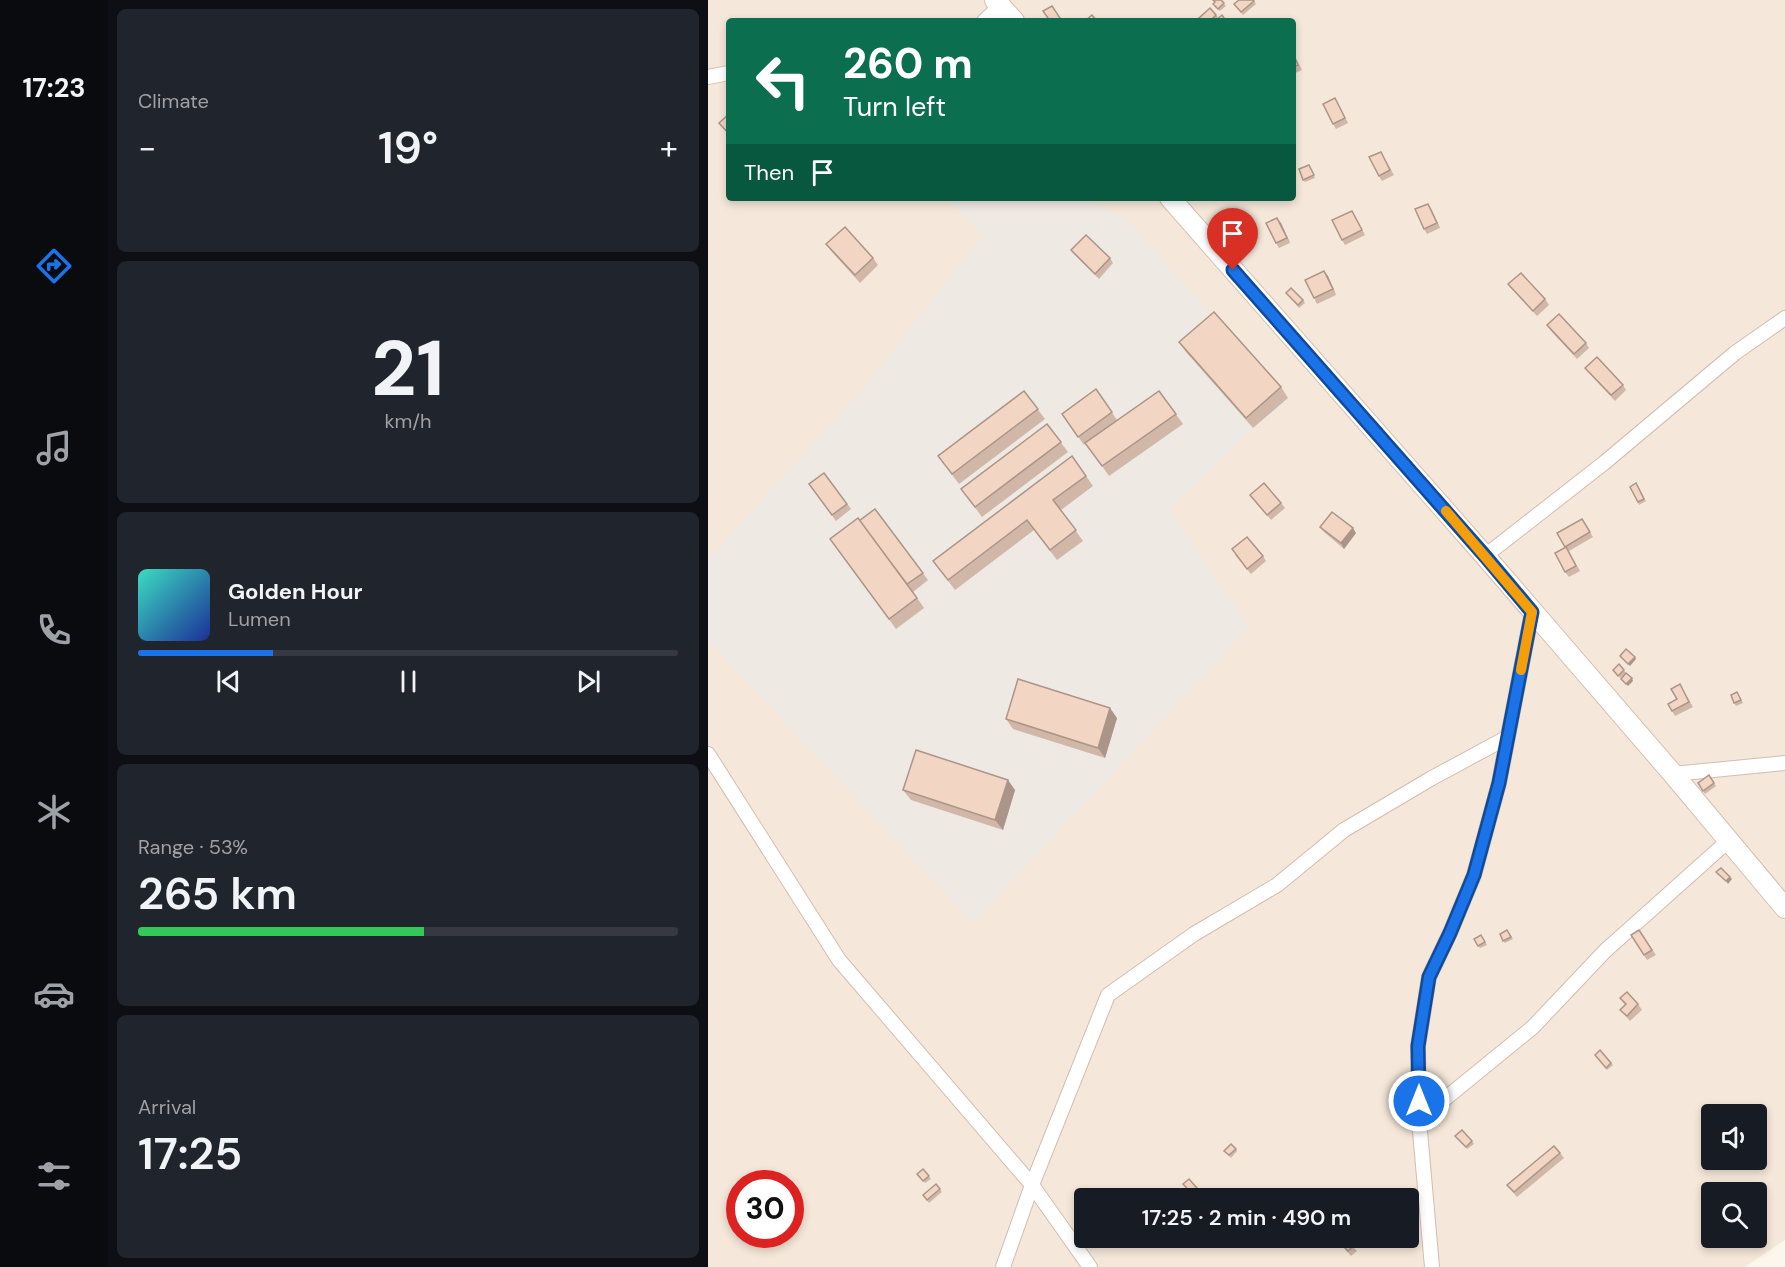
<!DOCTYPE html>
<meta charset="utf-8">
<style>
:root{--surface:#171b24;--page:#20242c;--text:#f1f3f6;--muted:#9ea1a6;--line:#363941;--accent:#1a73e8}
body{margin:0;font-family:"DM Sans",sans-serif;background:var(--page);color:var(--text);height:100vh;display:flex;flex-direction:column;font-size:22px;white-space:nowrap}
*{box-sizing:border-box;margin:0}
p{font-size:20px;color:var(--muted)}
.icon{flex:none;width:33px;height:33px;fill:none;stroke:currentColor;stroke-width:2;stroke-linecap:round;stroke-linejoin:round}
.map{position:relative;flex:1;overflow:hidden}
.sheet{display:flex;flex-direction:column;gap:9px;padding:9px;background:#0d0f14;width:600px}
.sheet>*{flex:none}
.top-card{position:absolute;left:18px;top:18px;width:570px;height:183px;border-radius:6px;box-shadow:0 3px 9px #0003;background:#0b6e4f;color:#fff;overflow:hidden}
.controls{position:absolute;left:993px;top:1104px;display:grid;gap:12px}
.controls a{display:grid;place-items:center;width:66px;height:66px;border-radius:6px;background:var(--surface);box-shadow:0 3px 9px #0003;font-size:30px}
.speed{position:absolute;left:18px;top:1170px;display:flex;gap:12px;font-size:30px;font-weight:700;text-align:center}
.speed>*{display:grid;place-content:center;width:78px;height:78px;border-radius:50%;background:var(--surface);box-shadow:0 3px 9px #0003;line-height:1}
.speed .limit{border:9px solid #d22;background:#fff;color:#111}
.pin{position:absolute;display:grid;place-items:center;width:51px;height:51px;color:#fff;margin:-62px -26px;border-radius:50% 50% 50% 0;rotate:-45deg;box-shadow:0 0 6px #0007}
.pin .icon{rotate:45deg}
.me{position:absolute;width:66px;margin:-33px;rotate:0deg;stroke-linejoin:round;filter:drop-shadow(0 0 4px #0008)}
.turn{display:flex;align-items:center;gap:21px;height:126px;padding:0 18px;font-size:27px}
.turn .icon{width:78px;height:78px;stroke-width:2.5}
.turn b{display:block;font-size:42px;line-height:51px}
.then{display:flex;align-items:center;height:57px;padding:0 18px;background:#0003;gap:12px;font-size:22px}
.big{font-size:45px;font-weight:600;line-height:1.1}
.sheet .card{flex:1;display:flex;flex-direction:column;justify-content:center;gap:9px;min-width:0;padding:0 21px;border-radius:9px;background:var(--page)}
.sheet .dial{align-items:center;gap:0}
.dial b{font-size:78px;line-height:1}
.song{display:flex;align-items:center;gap:18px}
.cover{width:72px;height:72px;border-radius:9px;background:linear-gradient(135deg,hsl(170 70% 55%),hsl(230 70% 35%))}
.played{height:6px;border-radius:3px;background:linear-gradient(90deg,var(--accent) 25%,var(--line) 25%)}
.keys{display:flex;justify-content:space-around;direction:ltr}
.heat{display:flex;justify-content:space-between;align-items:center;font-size:33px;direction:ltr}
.charge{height:9px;border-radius:4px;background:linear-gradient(90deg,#34c759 53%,var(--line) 0)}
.trip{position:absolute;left:366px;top:1188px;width:345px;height:60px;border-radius:6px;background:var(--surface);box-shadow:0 3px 9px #0003;font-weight:600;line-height:60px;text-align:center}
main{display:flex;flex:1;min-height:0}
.tabs{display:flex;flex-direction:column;width:108px;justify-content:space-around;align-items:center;background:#090b0e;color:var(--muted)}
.tabs .icon{width:42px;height:42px}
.tabs .selected{color:var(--accent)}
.tabs b{font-size:27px;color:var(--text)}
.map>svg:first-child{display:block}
</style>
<main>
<nav class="tabs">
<b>17:23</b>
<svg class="icon selected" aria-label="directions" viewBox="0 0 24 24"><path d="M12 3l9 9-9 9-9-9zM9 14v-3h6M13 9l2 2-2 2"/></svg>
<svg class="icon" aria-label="music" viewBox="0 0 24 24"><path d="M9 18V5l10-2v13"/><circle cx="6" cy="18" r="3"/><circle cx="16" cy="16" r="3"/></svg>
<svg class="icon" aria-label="phone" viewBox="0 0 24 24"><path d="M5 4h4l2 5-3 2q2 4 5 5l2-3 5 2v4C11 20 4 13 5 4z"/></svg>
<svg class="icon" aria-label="climate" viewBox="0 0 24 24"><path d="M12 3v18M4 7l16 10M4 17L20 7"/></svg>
<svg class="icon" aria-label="car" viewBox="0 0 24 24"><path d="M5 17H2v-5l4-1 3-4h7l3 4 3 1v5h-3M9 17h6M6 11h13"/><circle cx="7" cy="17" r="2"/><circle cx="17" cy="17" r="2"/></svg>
<svg class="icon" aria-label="filters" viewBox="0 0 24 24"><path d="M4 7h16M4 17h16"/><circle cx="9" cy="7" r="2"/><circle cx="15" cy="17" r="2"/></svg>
</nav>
<section class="sheet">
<div class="card"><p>Climate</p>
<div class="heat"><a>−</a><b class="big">19°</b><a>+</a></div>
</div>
<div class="card dial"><b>21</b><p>km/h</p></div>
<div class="card">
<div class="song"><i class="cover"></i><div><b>Golden Hour</b><p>Lumen</p></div></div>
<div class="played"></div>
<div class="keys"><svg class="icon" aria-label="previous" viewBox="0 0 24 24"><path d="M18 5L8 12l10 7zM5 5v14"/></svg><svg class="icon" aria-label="pause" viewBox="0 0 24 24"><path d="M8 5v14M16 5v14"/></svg><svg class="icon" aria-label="next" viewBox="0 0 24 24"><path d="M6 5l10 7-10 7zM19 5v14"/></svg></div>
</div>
<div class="card"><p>Range · 53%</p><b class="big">265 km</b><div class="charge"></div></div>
<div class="card"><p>Arrival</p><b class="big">17:25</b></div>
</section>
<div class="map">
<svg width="1077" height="1267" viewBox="0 0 1077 1267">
<rect width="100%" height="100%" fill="#fdf6ec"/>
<path fill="#f5e8da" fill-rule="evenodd" d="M0 0H1077V1240L1037 1267H0ZM21 21H585V198H21ZM1004 1114H1048V1160H1004ZM32 1184H82V1234H32ZM1004 1192H1048V1238H1004ZM376 1198H700V1238H376Z"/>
<polygon fill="#efe9e4" points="240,198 385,198 403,213 414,214 511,323 583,399 545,428 462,509 542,627 265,923 0,641 0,560 162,381 274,235"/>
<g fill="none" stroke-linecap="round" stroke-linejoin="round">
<g stroke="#d1beb0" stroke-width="16">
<g id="street">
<polyline points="276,21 292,6"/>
<polyline points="0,77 21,73"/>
<polyline points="777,556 896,463 1027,353 1077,318"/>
<polyline points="0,754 131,960 324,1185 382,1267"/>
<polyline points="965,774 1077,763"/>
<polyline points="711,1120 825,1027 897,951 1020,841"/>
<polyline points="295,1267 324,1185 400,995 486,934 569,885 636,830 724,778 800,737"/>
<polyline points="724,1267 711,1120 710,1046 721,977 742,933 766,875 791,783 824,612"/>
</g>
</g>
<g stroke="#d6c0b0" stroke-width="22">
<g id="secondary">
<polyline points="287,0 306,21"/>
<polyline points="462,198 777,556 965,774 1077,908"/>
</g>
</g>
<use href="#street" stroke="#fff" stroke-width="14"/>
<use href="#secondary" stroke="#fff" stroke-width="20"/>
</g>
<g fill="#d1b7a8">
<polygon points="513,0 518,6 512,11 505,4"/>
<polygon points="545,0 548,4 535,15 526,4"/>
<polygon points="508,15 510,17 506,21 492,21"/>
<polygon points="585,52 594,70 585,74"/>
<polygon points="627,98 640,123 628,129 625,124"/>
<polygon points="673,152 686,175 674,181 671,176"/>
<polygon points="601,165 607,178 597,182 595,180"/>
<polygon points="720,204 723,209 732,228 719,234 716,229"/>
<polygon points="644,211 657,235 637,245 634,240"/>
<polygon points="573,223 582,243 571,248 568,243"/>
<polygon points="118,244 165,258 170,265 152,283 124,252"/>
<polygon points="363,250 402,258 405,263 391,279 367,255"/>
<polygon points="616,271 620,276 628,295 609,304 606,298"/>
<polygon points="800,284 837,299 841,305 829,316 804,289"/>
<polygon points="578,293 595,300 597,303 591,308"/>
<polygon points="839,325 878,343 881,348 869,359 843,331"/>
<polygon points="471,342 573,387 580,398 545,428 478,352"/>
<polygon points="877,368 915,385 918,390 907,401 881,373"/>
<polygon points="388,389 409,420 451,391 475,424 401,476 378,443 376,445 354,414"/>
<polygon points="316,391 337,419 251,484 230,456"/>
<polygon points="339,424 360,452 274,517 253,489"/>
<polygon points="364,456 385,486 353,510 375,541 349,560 326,530 247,590 225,561"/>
<polygon points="116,473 143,509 128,521 101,484"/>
<polygon points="930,486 938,501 931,505 930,502"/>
<polygon points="542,495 573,503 577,508 563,520"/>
<polygon points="167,509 220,580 205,592 216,608 188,629 129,549 151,521"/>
<polygon points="874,519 885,537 861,551 872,571 861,577 857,572 857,547"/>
<polygon points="612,527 648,533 636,549 616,532"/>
<polygon points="527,555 555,556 558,561 543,574"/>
<polygon points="911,664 918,673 912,678 905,670"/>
<polygon points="972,684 985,707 967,716 964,711 969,699"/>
<polygon points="1029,692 1035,703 1028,706 1026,703"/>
<polygon points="409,718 397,758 305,729 298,719"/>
<polygon points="1001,775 1008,786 997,794 990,783"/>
<polygon points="195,790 307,790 295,830 203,800"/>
<polygon points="799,930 805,939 797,943 795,941"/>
<polygon points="931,930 948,955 939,960 923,935"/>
<polygon points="773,935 779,945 772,948 770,946"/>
<polygon points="912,998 930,1004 934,1010 922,1021 912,1010 917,1005"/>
<polygon points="892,1050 905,1065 899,1070 887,1055"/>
<polygon points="749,1139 764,1141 766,1144 759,1149"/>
<polygon points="528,1149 529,1151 523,1158 516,1151"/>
<polygon points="852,1153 856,1158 809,1197 799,1185"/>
<polygon points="215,1169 223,1179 217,1183 209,1174"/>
<polygon points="228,1184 234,1192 221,1203 215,1195"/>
<polygon points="627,1238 637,1238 649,1251 643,1256"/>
</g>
<g fill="#aa9588">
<polygon points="720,204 723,209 732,228 729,223"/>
<polygon points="569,218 573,223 582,243 579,238"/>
<polygon points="616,271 620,276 628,295"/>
<polygon points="645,528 648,533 636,549 633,543"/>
<polygon points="927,657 928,659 922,666 920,664"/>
<polygon points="924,678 925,681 920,686 918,684"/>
<polygon points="402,708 409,718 397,758 390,748"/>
<polygon points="300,780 307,790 295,830 287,820"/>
<polygon points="1022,877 1024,879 1020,884 1018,881"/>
</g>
<g fill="#f3d5c3" stroke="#aa9588" stroke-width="1.5">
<polygon points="505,0 513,0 516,3 510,9 505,4 507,2"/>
<polygon points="531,0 545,0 546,1 533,12 526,4"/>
<polygon points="344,6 352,18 348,21 342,21 335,11"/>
<polygon points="502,8 508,15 502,21 493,21 490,19"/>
<polygon points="384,15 389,21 377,21"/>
<polygon points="514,15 518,21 507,21"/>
<polygon points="585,54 590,65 585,67"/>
<polygon points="627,98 637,118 625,124 615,104"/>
<polygon points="21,114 21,134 11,123"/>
<polygon points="673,152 682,170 671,176 661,157"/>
<polygon points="601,165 606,175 595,180 591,169"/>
<polygon points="720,204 729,223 716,229 707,209"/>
<polygon points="644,211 654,230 634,240 624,220"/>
<polygon points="569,218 579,238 568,243 558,223"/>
<polygon points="137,227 165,258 147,275 118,244"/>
<polygon points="378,235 402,258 387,274 363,250"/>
<polygon points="616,271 625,289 606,298 597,280"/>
<polygon points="813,273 837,299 825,311 800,284"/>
<polygon points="583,288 595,300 590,305 578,293"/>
<polygon points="506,312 573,387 538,418 471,342"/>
<polygon points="851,314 878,343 866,354 839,325"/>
<polygon points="889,357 915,385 903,395 877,368"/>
<polygon points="388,389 404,412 370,437 354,414"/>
<polygon points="316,391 330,409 244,474 230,456"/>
<polygon points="451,391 468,414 394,466 377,443"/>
<polygon points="339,424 353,442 267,507 253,489"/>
<polygon points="364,456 378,476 345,500 368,530 342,550 319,520 240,580 225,561"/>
<polygon points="116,473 139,504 124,515 101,484"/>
<polygon points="556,483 573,503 559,515 542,495"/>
<polygon points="928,483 936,499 930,502 922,487"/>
<polygon points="167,509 215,573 199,584 151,521"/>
<polygon points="624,512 645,528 633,543 612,527"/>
<polygon points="150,518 209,598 181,619 122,539"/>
<polygon points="874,519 882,532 857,547 849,533"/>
<polygon points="539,537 555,556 539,569 524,549"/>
<polygon points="858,547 868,566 857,572 847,553"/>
<polygon points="918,649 927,657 920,664 912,656"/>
<polygon points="911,664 916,670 910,676 905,670"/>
<polygon points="918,673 924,678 918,684 913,679"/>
<polygon points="310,679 402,708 390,748 298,719"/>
<polygon points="972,684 981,702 964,711 960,704 969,699 963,689"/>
<polygon points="1029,692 1033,700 1026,703 1023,695"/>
<polygon points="208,750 300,780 287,820 195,790"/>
<polygon points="1001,775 1006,783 995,791 990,783"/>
<polygon points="1013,868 1022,877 1018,881 1008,872"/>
<polygon points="799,930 803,937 795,941 792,934"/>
<polygon points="931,930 944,950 936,955 923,935"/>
<polygon points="773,935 777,942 770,946 766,939"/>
<polygon points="919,992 930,1004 919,1016 912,1010 918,1004 912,998"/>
<polygon points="892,1050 903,1063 898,1068 887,1055"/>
<polygon points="754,1130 764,1141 758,1147 747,1136"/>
<polygon points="523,1144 528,1149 521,1155 516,1151"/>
<polygon points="846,1146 852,1153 806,1192 799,1185"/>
<polygon points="215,1169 221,1176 215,1181 209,1174"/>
<polygon points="481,1179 496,1196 494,1198 488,1198 475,1184"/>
<polygon points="228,1184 232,1189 219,1200 215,1195"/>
<polygon points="628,1238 637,1238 645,1246 640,1251"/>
</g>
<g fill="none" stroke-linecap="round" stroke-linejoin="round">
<g stroke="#114b97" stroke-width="15">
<polyline id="route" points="525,270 777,556 824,612 791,783 766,875 742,933 721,977 710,1046 711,1101"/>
</g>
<use href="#route" stroke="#1a73e8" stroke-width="10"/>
<polyline stroke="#f59e0b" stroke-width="10" points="738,511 824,612 813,670"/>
</g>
</svg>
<div class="controls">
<a><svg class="icon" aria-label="sound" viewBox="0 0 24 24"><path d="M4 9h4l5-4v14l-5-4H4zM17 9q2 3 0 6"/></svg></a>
<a><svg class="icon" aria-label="search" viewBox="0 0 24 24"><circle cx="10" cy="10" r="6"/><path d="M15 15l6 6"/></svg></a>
</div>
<div class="speed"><div class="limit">30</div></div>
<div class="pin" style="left:525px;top:270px;background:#d93025"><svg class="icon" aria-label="arrive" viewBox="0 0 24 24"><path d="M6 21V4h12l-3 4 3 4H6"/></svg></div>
<svg class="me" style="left:711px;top:1101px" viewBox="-20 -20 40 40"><circle r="17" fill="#1a73e8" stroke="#fff" stroke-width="3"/><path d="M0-11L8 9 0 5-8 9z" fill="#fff"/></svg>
<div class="trip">17:25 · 2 min · 490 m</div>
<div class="top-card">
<div class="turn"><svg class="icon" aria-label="left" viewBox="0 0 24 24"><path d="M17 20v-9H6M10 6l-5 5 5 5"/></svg><div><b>260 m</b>Turn left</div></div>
<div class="then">Then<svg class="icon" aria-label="arrive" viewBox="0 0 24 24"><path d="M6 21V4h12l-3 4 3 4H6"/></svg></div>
</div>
</div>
</main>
